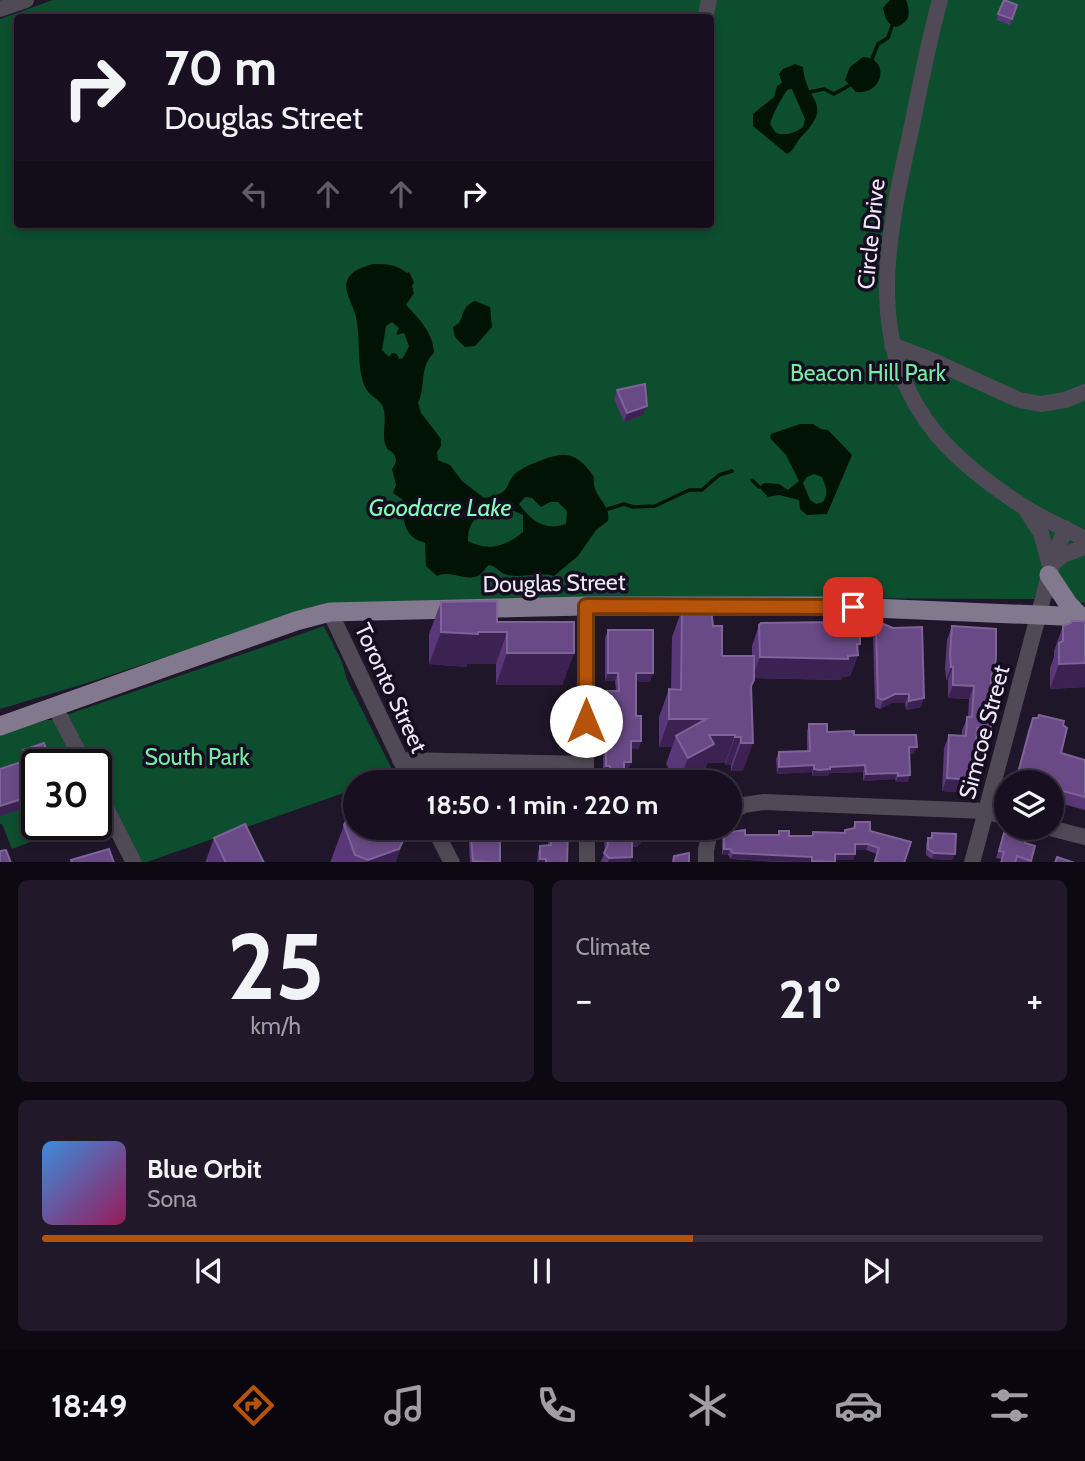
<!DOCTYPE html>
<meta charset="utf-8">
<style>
:root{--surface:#181020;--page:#211929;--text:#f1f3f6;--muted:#9f9da5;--line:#36303e;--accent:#b45309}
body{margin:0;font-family:Cabin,sans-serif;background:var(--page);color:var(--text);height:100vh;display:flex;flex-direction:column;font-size:26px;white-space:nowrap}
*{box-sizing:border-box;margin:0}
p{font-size:23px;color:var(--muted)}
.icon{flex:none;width:38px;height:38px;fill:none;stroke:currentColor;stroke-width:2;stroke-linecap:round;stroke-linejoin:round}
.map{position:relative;height:862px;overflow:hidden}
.drawer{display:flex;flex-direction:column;gap:18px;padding:18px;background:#0d0912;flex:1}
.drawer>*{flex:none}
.hud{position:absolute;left:14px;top:14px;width:700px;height:214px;border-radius:7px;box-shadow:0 4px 10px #0003,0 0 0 2px var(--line);background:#181020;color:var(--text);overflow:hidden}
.fabs{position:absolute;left:994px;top:770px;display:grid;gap:14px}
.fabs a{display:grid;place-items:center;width:70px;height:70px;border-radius:50%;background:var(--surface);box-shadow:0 4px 10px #0003,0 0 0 2px var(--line);font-size:35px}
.speed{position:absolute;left:21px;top:749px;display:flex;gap:14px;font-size:35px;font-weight:700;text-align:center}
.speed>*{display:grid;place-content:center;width:91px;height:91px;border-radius:50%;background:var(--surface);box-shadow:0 4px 10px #0003,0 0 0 2px var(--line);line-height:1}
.speed .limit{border:4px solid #111;border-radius:10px;background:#fff;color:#111}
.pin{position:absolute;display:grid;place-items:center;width:60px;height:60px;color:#fff;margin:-30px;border-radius:14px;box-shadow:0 4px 10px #0006}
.me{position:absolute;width:77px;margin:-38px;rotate:0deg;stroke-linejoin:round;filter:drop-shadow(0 0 5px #0008)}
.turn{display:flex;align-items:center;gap:24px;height:147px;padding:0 35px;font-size:32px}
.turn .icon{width:91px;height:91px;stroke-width:2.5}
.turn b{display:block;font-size:49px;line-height:60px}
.lanes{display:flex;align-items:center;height:66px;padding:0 35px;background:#0003;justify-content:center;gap:35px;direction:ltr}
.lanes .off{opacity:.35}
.big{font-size:52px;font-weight:700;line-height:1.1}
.drawer .card{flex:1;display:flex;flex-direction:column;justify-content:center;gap:10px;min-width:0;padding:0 24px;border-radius:10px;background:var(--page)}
.drawer .dial{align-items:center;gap:0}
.dial b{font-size:91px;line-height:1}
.song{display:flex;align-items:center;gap:21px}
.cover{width:84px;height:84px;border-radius:10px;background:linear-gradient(135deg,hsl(210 70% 55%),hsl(330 70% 35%))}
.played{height:7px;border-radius:4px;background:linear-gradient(90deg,var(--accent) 65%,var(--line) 65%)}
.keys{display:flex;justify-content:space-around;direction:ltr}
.heat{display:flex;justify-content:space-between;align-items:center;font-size:38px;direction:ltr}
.drawer .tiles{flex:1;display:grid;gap:18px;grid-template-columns:1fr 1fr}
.card:last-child{grid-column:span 2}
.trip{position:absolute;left:343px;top:770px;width:399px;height:70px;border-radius:35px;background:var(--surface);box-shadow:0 4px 10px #0003,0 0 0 2px var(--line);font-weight:700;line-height:70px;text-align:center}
.tabs{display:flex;height:112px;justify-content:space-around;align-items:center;background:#0a060d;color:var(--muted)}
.tabs .icon{width:49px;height:49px}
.tabs .selected{color:var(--accent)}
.tabs b{font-size:32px;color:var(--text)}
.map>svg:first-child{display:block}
</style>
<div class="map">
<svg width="1085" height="863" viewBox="0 0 1085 863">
<rect width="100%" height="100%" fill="#20162a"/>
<g fill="#0c4e2e" fill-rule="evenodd">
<path d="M53 0H1085V603L1034 596 1035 599 816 598 438 601 253 628 87 683 0 709V19ZM18 18H710V224H18Z"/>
<polygon points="324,626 342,662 347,680 395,775 375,782 355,782 355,789 147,862 139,862 96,775 96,765 91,765 66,715"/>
<polygon points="47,720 54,720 76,765 44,765 40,754 23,770 0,779 0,734"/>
<polygon points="21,809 32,840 71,826 71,824 77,824 12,849 2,824 0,824 0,816"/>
</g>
<g fill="#001305" fill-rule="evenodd">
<path d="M890 0H906C911 13 910 22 896 27 887 24 885 18 883 8Z"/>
<path d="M863 57C890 58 884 95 856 92L845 80 850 67Z"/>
<path d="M795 64 803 67C806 104 835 102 801 137 795 143 795 150 787 154L753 126V114L774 97 777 86 782 83 779 74 783 69ZM792 89 805 119 803 127C795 133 786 136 776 133L770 124C774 111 780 101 787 90Z"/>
<path d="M373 264C386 264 396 264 407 273L409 272 414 282 412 286 414 293 406 305C419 319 433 332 434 353 419 366 426 387 418 403L421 413 441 439V446L437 452 438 460 450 465 462 481 484 498C515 493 502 485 517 472 524 467 534 463 542 460 568 450 579 455 594 477 591 497 611 502 608 521L596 530 578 556 554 576C539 572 523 578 508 575 500 574 497 566 489 565 486 567 484 571 481 574 468 584 452 569 437 576L426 566 425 543C402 536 403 519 403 500L393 493 396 485 392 469C399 461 396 453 387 449 380 435 388 422 383 407 380 399 369 396 365 387 356 365 361 340 356 317 354 306 343 291 347 281 351 270 363 267 373 264ZM392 322 399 328 396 335 404 333 409 346 403 358 399 359 397 354 392 353 389 357 382 350 386 326ZM525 497 532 498 541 507 550 502H558L567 511 566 524C545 531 532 522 519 504ZM514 511 523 515V532C506 546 488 552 468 541 468 510 490 513 514 511Z"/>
<path d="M475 301 490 307 492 327 475 346 465 347 455 337 453 327 459 323C465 312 462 307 475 301Z"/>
<path d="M800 424H813L821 429 828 430 852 455 827 514 807 515 800 509 799 500 779 495 768 497 759 487 764 483 779 484 788 490 799 481 786 455 770 438 771 434ZM814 474 822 477C826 487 829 493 823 502L816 504 810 500 803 483 807 477Z"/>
</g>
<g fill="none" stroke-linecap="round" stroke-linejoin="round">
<g stroke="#001305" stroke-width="3.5">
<polyline points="872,59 878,44 888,38 892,26"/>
<polyline points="810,92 824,89 834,94 850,85"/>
<polyline points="752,480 759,487"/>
<polyline points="608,509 624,504 633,507 655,506 689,490 702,490 719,475 732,471"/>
</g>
<g stroke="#4f4a55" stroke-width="16">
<path d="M940 0C928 43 920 87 911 130 888 235 861 345 938 436 962 464 993 487 1024 507 1043 519 1065 528 1085 539"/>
<polyline points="0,9 26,0"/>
<polyline points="705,18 709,0"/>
<polyline points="892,345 929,359 1019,400 1041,404 1065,400 1085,392"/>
<polyline points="1026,510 1041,533 1050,566"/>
<polyline points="1052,564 1063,555 1085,547"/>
<polyline points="586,606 586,782"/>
<polyline points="330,612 411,782"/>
<polyline points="55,707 85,765"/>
<polyline points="400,760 586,764"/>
<polyline points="96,788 134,863"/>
<polyline points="730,812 744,805 764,802 985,811 1006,817"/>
<polyline points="434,828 452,863"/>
<polyline points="587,828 587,863"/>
<polyline points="1050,828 1085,837"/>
<polyline points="706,863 706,850 711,828"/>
<polyline points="972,863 1051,568 1065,528"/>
</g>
<g stroke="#83798f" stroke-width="19">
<polyline points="1049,575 1069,605 1081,617"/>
<polyline points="0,726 296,621 330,612 586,606 826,606 1085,617"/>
</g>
</g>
<g fill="#593779">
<polygon points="1004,0 1017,5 1010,25 996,20"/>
<polygon points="617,390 643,415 624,422 614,399"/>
<polygon points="441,602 497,622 574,653 562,685 496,685 496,664 467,664 466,667 429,664 429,634"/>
<polygon points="682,609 713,626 722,656 752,656 752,646 759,625 835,622 836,621 853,629 858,655 850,676 842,677 841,680 754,678 751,687 743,771 731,771 731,765 725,765 725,763 707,763 704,772 685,782 676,782 666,764 672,747 659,747 659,717 669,689 671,689 672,637"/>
<polygon points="1072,621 1085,621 1085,687 1050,689 1050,668 1054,657 1054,651 1063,626 1070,624"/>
<polygon points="876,626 921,707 906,710 905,703 891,703 880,709 875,707 873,635"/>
<polygon points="952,626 991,679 990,702 994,720 986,741 977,741 974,770 973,770 972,780 967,793 942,791 944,748 949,735 962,736 962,730 968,717 969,699 948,698 948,680 946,680 945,667 947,640"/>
<polygon points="608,630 650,682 636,681 636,716 641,741 638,749 631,749 631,762 628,770 624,770 624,779 639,782 607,782 607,774 603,774 603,756 606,748 608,748 608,717 603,717 603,699 606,691 616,691 615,681 605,681 605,638"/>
<polygon points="1033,718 1061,753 1085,760 1085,810 1052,801 1052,782 1015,782 1028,730"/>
<polygon points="809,724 827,732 854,735 914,754 909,754 908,782 896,782 895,779 863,781 863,772 829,773 828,776 812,776 812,772 777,774 776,759 779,752 807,751 807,731"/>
<polygon points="23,750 71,826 32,840 21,809 0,816 0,769 20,762"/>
<polygon points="855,822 870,831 904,863 874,863 877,854 866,850 855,850 853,860 835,860 834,863 796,863 731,859 728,855 722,855 722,839 724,833 745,835 778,835 779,831 789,836 812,836 813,832 844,833 845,830 852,829"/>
<polygon points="344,825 405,837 395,863 330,863"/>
<polygon points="548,828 572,828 570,836 568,836 567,863 537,863 538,852 540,846 548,845"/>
<polygon points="603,828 643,828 643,835 640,844 639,844 637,847 632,847 632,857 630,863 602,863 601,861 605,852"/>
<polygon points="932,833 955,854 952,860 932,859 926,855 926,844 928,838 931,838"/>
<polygon points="1004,833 1025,843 1035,846 1031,863 1001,863 1002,859 996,858"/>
<polygon points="471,836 500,863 470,863 469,842"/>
<polygon points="214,838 264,863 205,863"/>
</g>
<g fill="#3c2253">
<polygon points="647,406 643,415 624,422 627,413"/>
<polygon points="441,632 507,632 496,664 467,664 466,667 429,664"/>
<polygon points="857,644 860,644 856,655 858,655 850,676 842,677 841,680 752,678 760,657 848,656"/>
<polygon points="507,653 574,653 562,685 496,685"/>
<polygon points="1085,663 1085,687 1050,689 1059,664"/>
<polygon points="951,667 953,667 948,680 946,680"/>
<polygon points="608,673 618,673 615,681 605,681"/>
<polygon points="636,673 653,673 650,682 633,681"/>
<polygon points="953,685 974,686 969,699 948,698"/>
<polygon points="895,694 909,694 905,703 891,703 880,709 883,700"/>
<polygon points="924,698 921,707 906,710 909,701"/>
<polygon points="606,709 611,709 608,717 603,717"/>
<polygon points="669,719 706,719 676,736 672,747 659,747"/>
<polygon points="991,720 994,720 986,741 972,741 977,728"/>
<polygon points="709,735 735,735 725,763 707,763 704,772 685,782 679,782 688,758"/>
<polygon points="735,737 741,737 731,765 725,765"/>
<polygon points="631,741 641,741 638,749 628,749"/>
<polygon points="741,743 753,743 743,771 731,771"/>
<polygon points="909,747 917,747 914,754 907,754"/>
<polygon points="974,756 979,757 974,770 969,769"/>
<polygon points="624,762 631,762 628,770 621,770"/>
<polygon points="814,765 812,772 777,774 779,767"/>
<polygon points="865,765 863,772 829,773 828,776 812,776 814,769 830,767"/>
<polygon points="606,766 610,766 607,774 603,774"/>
<polygon points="898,773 895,779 863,781 866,774"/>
<polygon points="910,775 908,782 896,782 898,776"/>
<polygon points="947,778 972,780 967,793 942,791"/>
<polygon points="25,798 21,809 0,816 0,806"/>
<polygon points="50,824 72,824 71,826 32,840 36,829"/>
<polygon points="568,830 572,830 570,836 565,836"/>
<polygon points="667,831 687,832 685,838 665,837"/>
<polygon points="640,835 643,835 640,844 639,844 637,847 629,847 632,839"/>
<polygon points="405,837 395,863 367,863 368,860"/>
<polygon points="855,844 868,844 866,850 852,850"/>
<polygon points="724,849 730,849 728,855 722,855"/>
<polygon points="733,853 812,857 811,863 731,859"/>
<polygon points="934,853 955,854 952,860 932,859"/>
<polygon points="835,854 855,854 853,860 833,860"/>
<polygon points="632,857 630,863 608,863 609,858"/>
<polygon points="540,859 546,859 545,863 538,863"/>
</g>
<g fill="#694a86" stroke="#7e6398" stroke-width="2">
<polygon points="1004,0 1017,5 1012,19 998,14"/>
<polygon points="645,384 647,406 627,413 617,390"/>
<polygon points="497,601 497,622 574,622 574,653 507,653 507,632 478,632 478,634 441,632 441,602"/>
<polygon points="682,609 711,609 713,626 722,626 722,656 754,656 754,680 751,686 753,743 741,743 741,737 735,737 735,735 709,735 714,744 688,758 676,736 706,719 669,719 669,689 681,690"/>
<polygon points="853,620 853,629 860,628 860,644 857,644 858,655 848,656 848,659 760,657 759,625 761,623 836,622 836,621"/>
<polygon points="1072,621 1085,621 1085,663 1059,664 1059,643 1063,641 1063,626 1071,623"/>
<polygon points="881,623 893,628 922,627 924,698 909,701 909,694 895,694 883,700 878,698 876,626"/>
<polygon points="952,626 996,629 996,656 995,669 992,669 990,702 992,702 992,711 994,711 994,720 991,720 991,728 977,728 976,745 980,745 979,757 974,756 972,780 947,778 949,735 966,736 967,717 972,717 974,686 953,685 953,667 951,667 950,654"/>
<polygon points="608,630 653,630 653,673 636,673 636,716 641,716 641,741 631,741 631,762 624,762 624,779 639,779 639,782 610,782 610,766 606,766 606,748 611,748 611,709 606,709 606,691 619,691 618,673 608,673"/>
<polygon points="1039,715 1064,721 1063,725 1067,728 1061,753 1085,760 1085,797 1052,788 1052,782 1031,782 1022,780 1023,777 1018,773 1033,718 1038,718"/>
<polygon points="809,724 827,724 827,732 854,731 854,735 916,735 917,747 909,747 910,775 898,776 898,773 866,774 865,765 830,767 830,769 819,770 814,769 814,765 779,767 779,752 810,751"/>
<polygon points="44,743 52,765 37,765 37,824 50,824 36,829 25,798 0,806 0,769 27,760 23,750"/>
<polygon points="468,774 469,782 441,782 440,776"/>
<polygon points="572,775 572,782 491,782 491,777 501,777 501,782 521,782 525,781 525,778"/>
<polygon points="355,810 355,828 402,828 405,837 399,849 368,860 355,855 344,825 350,812"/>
<polygon points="855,822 870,822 870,831 911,842 904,863 881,863 875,861 879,848 868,844 855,844 855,854 835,854 835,862 812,861 812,857 733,853 730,849 724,849 724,833 745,830 745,835 779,835 779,831 789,831 789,836 813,836 813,832 845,833 845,830 855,828"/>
<polygon points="245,824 264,863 226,863 214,838"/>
<polygon points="551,828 572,828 572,830 568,830 567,863 546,863 546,859 540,859 540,846 551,845"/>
<polygon points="607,828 643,828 643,835 640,835 640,839 632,839 632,857 609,858 604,853 608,845"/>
<polygon points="667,828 688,828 687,832 667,831"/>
<polygon points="932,833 956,834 955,854 934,853 928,849 928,838 932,838"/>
<polygon points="1004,833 1026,839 1025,843 1035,846 1031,861 1017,856 1015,863 1001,863 1004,852 999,851"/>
<polygon points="471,836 498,836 500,838 500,863 473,861"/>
<polygon points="109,849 114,863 72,863 71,860"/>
<polygon points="6,850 11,863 0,863 0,851"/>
<polygon points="689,853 689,863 673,863 674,856"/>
<polygon points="1057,857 1075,863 1055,863"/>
</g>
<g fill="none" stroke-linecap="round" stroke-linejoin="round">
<g stroke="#753606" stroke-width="18">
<polyline id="route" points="586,721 586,606 853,607"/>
</g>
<use href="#route" stroke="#b45309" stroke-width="12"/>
</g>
<g text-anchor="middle" stroke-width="7" stroke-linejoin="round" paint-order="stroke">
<g font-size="23" fill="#efe9f7" stroke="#160d20">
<text transform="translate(871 234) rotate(-84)" y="8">Circle Drive</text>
<text transform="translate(554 583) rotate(-1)" y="8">Douglas Street</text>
<text transform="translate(391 688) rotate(65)" y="8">Toronto Street</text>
<text transform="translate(984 732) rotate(-75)" y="8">Simcoe Street</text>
</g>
<g font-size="23" fill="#73eca6" stroke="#160d20">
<text x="868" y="381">Beacon Hill Park</text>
<text x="197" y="765">South Park</text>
</g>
<g font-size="24" font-style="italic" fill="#84fdb6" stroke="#160d20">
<text x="440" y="516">Goodacre Lake</text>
</g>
</g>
</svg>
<div class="fabs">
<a><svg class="icon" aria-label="layers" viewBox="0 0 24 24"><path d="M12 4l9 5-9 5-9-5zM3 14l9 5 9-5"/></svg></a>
</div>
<div class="speed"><div class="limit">30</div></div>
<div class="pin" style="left:853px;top:607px;background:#d93025"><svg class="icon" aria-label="arrive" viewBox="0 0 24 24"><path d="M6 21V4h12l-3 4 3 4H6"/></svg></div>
<svg class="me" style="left:586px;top:721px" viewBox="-20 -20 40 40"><circle r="19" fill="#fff"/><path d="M0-13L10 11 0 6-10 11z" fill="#b45309"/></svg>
<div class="trip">18:50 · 1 min · 220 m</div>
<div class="hud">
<div class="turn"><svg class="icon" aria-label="right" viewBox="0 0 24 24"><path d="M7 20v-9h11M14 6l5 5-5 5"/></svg><div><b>70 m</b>Douglas Street</div></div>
<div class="lanes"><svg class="icon off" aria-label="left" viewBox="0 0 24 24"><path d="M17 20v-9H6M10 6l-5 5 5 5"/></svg><svg class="icon off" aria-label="ahead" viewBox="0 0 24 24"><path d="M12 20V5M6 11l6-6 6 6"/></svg><svg class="icon off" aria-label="ahead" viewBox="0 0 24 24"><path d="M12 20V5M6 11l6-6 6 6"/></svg><svg class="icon" aria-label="right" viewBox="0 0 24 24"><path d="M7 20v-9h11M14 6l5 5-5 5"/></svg></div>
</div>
</div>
<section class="drawer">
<div class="tiles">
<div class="card dial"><b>25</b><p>km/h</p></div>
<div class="card"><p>Climate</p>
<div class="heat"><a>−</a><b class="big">21°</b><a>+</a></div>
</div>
<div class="card">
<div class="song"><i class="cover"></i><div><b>Blue Orbit</b><p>Sona</p></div></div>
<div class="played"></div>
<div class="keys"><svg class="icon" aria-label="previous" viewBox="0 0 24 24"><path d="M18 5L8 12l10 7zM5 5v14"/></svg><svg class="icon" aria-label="pause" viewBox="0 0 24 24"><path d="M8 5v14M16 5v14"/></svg><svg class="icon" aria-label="next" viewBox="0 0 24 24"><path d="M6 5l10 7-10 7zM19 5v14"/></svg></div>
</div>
</div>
</section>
<nav class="tabs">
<b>18:49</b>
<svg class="icon selected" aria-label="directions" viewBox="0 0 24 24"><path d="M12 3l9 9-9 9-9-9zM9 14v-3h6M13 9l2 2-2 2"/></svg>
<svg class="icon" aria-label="music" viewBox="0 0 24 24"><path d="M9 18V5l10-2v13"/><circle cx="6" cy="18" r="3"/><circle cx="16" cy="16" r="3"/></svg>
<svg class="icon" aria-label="phone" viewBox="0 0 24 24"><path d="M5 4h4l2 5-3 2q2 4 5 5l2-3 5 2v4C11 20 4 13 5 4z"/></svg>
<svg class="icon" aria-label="climate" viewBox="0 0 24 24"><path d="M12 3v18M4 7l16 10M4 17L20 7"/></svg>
<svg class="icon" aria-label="car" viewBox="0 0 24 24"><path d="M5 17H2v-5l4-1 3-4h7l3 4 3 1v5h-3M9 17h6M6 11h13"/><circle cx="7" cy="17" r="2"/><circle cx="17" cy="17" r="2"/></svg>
<svg class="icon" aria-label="filters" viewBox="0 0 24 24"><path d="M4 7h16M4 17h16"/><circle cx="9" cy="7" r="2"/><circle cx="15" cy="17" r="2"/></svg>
</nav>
